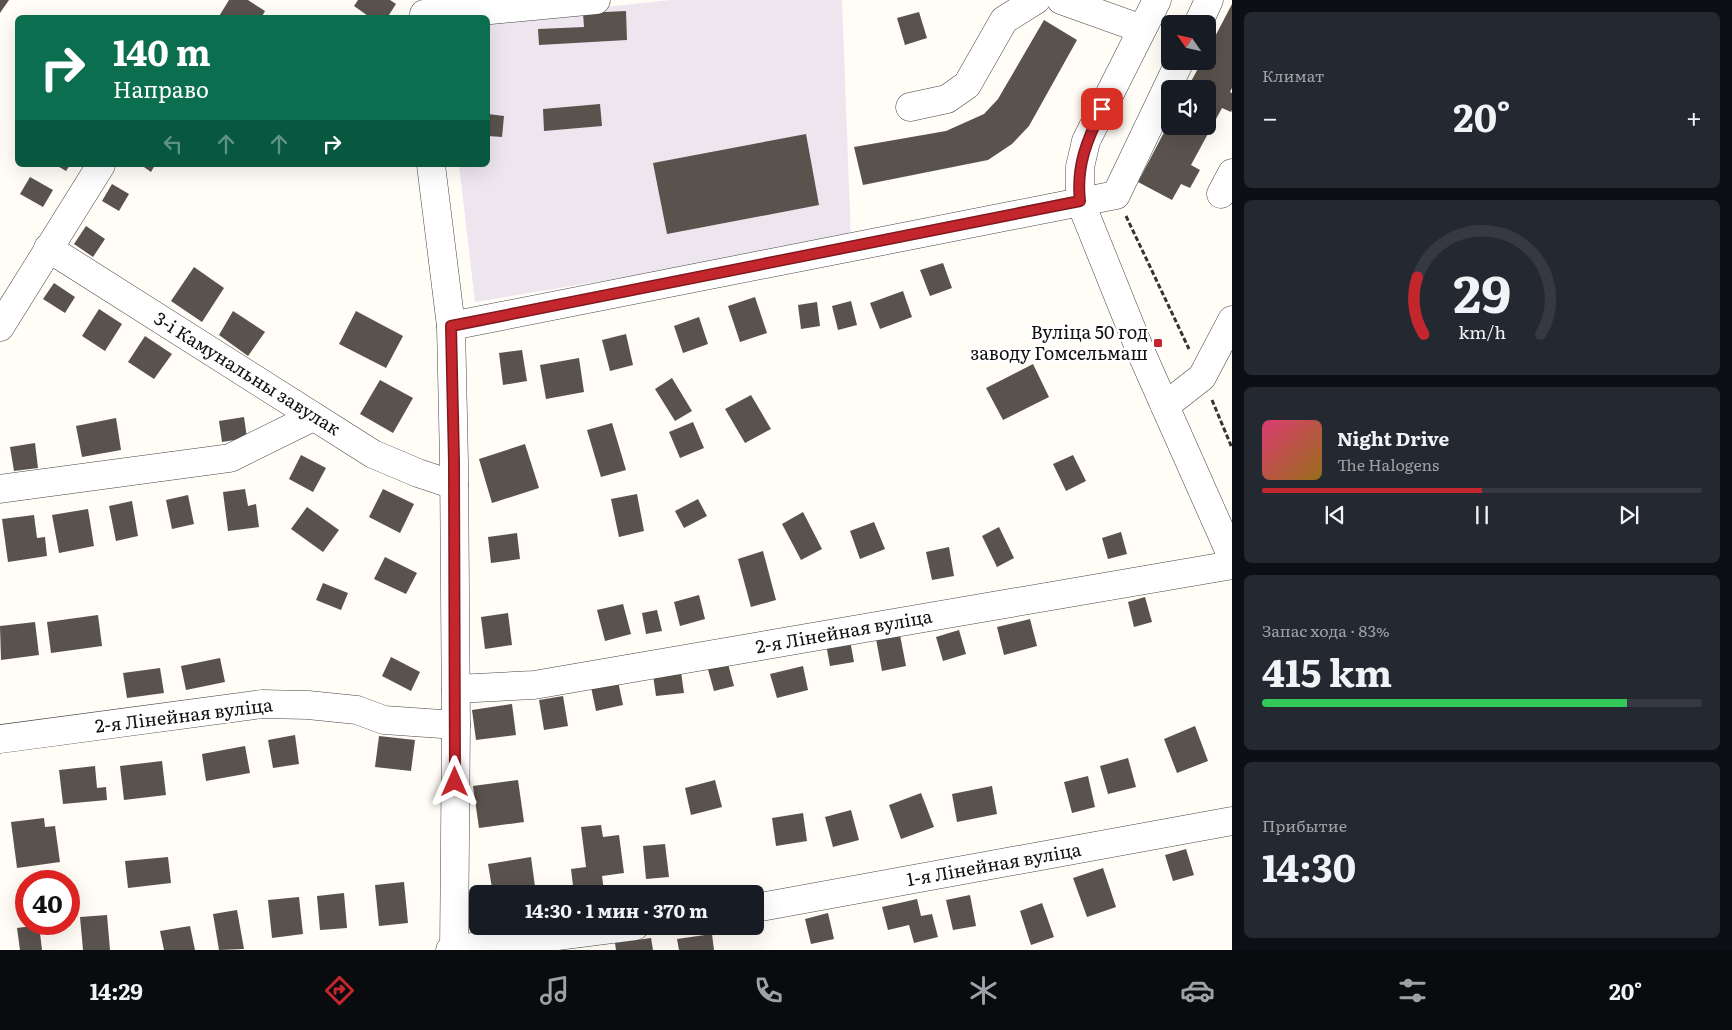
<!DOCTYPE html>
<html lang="ru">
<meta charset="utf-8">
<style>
:root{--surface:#171b24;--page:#242831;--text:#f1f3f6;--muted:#9ea1a6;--line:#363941;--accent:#c4262e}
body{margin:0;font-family:Literata,serif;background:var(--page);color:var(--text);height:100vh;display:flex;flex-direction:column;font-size:19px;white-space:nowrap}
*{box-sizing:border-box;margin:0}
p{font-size:16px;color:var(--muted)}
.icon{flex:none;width:28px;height:28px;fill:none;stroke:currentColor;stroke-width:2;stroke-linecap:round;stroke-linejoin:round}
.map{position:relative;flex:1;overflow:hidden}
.details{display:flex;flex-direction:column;gap:12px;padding:12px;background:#0d0f14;width:500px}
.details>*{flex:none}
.hud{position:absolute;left:15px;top:15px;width:475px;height:152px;border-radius:8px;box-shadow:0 5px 20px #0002;background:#0b6e4f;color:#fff;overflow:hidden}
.needle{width:32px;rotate:304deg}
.buttons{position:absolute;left:1161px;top:15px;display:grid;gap:10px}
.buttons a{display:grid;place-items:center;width:55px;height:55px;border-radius:8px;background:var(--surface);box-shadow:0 5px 20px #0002;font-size:25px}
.speed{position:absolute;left:15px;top:870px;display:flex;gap:10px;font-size:25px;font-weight:700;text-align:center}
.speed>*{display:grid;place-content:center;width:65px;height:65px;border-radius:50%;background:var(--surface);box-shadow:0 5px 20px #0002;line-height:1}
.speed .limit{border:8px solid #d22;background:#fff;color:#111}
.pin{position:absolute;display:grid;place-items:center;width:42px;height:42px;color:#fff;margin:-21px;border-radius:10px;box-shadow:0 2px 8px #0006}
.me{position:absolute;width:55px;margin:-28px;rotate:0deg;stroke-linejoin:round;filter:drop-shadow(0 0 4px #0008)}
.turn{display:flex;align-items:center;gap:18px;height:105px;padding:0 15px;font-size:22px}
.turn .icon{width:65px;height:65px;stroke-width:2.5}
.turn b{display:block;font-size:35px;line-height:42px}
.lanes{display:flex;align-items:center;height:48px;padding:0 15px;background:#0003;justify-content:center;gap:25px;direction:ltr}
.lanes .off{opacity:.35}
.big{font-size:38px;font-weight:700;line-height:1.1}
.details .card{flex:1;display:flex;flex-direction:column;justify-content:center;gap:8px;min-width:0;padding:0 18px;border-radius:8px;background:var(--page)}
.details .dial{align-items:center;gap:0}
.dial svg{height:130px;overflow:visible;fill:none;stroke:var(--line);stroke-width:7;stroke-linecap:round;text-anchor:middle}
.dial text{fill:var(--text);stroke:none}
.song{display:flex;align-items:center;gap:15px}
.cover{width:60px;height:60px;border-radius:8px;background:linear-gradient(135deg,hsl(340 70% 55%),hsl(40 70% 35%))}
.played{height:5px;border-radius:2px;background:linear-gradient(90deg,var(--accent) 50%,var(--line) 50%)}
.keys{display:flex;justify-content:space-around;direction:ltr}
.heat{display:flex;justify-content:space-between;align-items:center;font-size:28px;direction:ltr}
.charge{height:8px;border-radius:4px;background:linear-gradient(90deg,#34c759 83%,var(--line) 0)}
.trip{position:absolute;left:469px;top:885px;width:295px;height:50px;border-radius:8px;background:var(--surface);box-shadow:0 5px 20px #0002;font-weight:700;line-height:50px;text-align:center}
.dock{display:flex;height:80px;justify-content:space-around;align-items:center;background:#090b0e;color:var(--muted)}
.dock .icon{width:35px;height:35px}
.dock .current{color:var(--accent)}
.dock b{font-size:22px;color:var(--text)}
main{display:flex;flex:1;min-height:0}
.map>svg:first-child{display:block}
</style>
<main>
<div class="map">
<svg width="1232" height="950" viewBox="0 0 1232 950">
<rect width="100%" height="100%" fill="#fffdf5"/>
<polygon fill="#eee6ef" points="670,0 842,0 851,240 475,302 459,165 488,165 488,20"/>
<g fill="#5a524d">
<polygon points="0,0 9,0 0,13"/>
<polygon points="229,0 248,0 265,11 261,18 218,18"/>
<polygon points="358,0 390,0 396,4 387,18 371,18 354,6"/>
<polygon points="1232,4 1232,88 1230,92 1232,93 1232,110 1231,112 1222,108 1191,165 1200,170 1190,188 1181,184 1172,200 1138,182 1170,121 1170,126 1208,126 1208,89 1187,89 1202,61 1208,61 1208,50"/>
<polygon points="626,11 627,40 539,45 538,29 584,27 583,13"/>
<polygon points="919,12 927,38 905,45 897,18"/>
<polygon points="1044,20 1077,40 1029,126 1012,144 988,160 863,185 854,147 946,131 984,114 998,99"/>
<polygon points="600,104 602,126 544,131 543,109"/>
<polygon points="488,114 504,116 502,137 488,136"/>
<polygon points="806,134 819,205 667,234 653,163"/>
<polygon points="56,165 70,165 66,171"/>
<polygon points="141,165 155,165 151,172"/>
<polygon points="30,177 53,190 43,207 20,194"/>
<polygon points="112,184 129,194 119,211 102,201"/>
<polygon points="86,226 105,239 93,257 74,244"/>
<polygon points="943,263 952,288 930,296 920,270"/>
<polygon points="194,267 224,288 202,322 171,301"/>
<polygon points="54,283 75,297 65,313 43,299"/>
<polygon points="903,291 912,317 880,329 870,303"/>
<polygon points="755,297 767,333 740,342 728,306"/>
<polygon points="851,301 857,325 838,330 832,306"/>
<polygon points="817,302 820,326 801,329 798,305"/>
<polygon points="99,309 122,324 105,351 82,336"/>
<polygon points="233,311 265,332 248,356 219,335"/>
<polygon points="356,311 403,336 386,368 339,344"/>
<polygon points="699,317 708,344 683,353 674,326"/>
<polygon points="626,334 633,365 610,371 602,340"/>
<polygon points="145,336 172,354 154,379 128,362"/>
<polygon points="522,350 527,381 503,385 499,353"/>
<polygon points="579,358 584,392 546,399 540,365"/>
<polygon points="1033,364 1049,397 1003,420 986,388"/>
<polygon points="672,378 692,411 675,421 655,389"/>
<polygon points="380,380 413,398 393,433 360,414"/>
<polygon points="751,395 771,429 745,443 725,409"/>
<polygon points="244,417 247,438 222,442 219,421"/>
<polygon points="116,418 121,450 82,457 76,426"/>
<polygon points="693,422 704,448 680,458 669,432"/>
<polygon points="612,423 626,470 601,477 587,430"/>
<polygon points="35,443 38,468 14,471 10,447"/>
<polygon points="525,444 539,488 492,503 479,459"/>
<polygon points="301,455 326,468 313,492 289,479"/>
<polygon points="1073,455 1086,481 1066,491 1053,464"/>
<polygon points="245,489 248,506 256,504 259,527 228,531 223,492"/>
<polygon points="383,489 414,504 400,533 369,517"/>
<polygon points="637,494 644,531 619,537 611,499"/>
<polygon points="188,495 194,524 172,529 166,500"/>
<polygon points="698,499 707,516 684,528 675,511"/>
<polygon points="132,501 138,536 116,541 109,506"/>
<polygon points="307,507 339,530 323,552 291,529"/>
<polygon points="88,509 94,546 59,553 52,515"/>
<polygon points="803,512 822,549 801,560 782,524"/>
<polygon points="34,515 37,538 45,537 47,556 8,562 2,519"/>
<polygon points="874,522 885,549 860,559 850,531"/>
<polygon points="999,527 1014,558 997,567 982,536"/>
<polygon points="1121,532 1127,554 1108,559 1102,538"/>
<polygon points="517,533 520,559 491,563 488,537"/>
<polygon points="949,547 954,576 932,580 926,552"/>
<polygon points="763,551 776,600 751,607 738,559"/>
<polygon points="385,557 417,573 406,594 374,579"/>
<polygon points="323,583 348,593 341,610 316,600"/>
<polygon points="699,595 705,619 680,626 674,602"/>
<polygon points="1145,597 1152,622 1134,627 1128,602"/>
<polygon points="623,604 631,634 605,641 597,610"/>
<polygon points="657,610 662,631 646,634 642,613"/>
<polygon points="508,613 512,645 485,649 481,617"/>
<polygon points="98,615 102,646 51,653 47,622"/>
<polygon points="1030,619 1037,646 1004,655 997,627"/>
<polygon points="35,622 39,655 1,660 0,626"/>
<polygon points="959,630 966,654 943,661 936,637"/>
<polygon points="900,635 906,666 882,671 876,639"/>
<polygon points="850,640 854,662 830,666 826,644"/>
<polygon points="391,657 420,672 411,691 382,676"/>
<polygon points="220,658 225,682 186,690 181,666"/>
<polygon points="727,660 734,686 714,691 707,666"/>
<polygon points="803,666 808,690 777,698 770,674"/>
<polygon points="160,668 164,693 127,698 123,673"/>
<polygon points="681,672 684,693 656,696 653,675"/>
<polygon points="618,681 623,705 596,711 591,687"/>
<polygon points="563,696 568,726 544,730 539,700"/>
<polygon points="512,704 516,735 476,740 472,710"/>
<polygon points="1195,726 1208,761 1177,773 1164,739"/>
<polygon points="295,735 299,764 273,768 268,740"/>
<polygon points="379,736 415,740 411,771 375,767"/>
<polygon points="245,746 250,773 206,781 202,754"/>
<polygon points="1128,758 1136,787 1108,794 1100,766"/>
<polygon points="162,761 166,795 124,800 120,766"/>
<polygon points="95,766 97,788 106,787 107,800 63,804 59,770"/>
<polygon points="1088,776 1095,807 1072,813 1064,782"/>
<polygon points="518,780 524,822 479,828 473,786"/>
<polygon points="715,780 722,807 691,815 685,788"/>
<polygon points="992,786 997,814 957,822 952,794"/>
<polygon points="921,793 934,827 901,839 889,805"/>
<polygon points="851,810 859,840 833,847 825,817"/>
<polygon points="803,813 807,841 776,846 772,818"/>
<polygon points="44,818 45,827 55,826 60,862 17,868 11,822"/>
<polygon points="601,825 603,837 619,835 624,873 602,876 604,891 574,894 571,869 586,867 581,827"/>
<polygon points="665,844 669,877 646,879 643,846"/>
<polygon points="1186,849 1194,875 1173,881 1165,855"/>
<polygon points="168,857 171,883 128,888 125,861"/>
<polygon points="531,857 536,894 493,894 488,864"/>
<polygon points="1103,868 1116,907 1087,917 1073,878"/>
<polygon points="404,882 408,923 379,926 375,885"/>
<polygon points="344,893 347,928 320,930 317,896"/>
<polygon points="970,895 976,926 953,930 946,900"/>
<polygon points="299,897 303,934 272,938 268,900"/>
<polygon points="917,899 921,916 932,914 938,937 914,943 909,925 888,930 882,907"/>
<polygon points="1042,903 1054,937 1031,945 1020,911"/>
<polygon points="237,910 244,949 219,950 213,914"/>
<polygon points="828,913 834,939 811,944 805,919"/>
<polygon points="107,915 110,950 83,950 80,917"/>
<polygon points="39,925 42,950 20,950 17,928"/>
<polygon points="190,926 195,950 164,950 160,931"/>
<polygon points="712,934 714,950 679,950 677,939"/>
<polygon points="651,938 653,950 616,950 615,943"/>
</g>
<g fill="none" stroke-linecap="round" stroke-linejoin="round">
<g stroke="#444" stroke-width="29">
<g id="minor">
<polyline points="1061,0 1142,29"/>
<polyline points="1157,0 1086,141 1080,167 1080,201 1140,350 1232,557"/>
<polyline points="424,14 459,13 596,0"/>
<polyline points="1198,24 1209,0"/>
<polyline points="910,107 947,99 967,85 1004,20 1036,0"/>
<polyline points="431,165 451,326 454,462 456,725 454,950"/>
<polyline points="1221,194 1232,173"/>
<polyline points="48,248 373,454 418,473 454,485"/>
<polyline points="451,326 1116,195 1180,61"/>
<polyline points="0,327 101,165"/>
<polyline points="1165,406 1202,377 1232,320"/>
<polyline points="0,489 230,458 313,417"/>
<polyline points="456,689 534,685 1232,565"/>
<polyline points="0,739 262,704 308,705 357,710 384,720 456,725"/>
<polyline points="755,908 1232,821"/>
<polyline points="450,950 635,926"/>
</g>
</g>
<g stroke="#333" stroke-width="3" stroke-dasharray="5 2.5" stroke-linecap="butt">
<polyline points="1126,216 1189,349"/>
<polyline points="1212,400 1232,448"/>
</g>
<use href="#minor" stroke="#fff" stroke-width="28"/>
</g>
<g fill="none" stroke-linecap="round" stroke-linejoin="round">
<g stroke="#7f191e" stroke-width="12">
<path id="route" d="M455 782 454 462 451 326 1080 201C1076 166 1087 140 1102 109"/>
</g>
<use href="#route" stroke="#c4262e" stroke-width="9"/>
</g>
<rect fill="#c4262e" stroke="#fff" stroke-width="2" x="1153" y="338" width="10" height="10" rx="2.5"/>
<g text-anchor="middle" stroke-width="5" stroke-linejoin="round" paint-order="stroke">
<g font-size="18" fill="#111" stroke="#fff" text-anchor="end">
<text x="1148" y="339">Вуліца 50 год<tspan x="1148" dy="21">заводу Гомсельмаш</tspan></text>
</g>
<g font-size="18" fill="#111" stroke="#fff">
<text transform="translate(247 374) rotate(32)" y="6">3-і Камунальны завулак</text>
<text transform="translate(844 632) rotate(-10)" y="6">2-я Лінейная вуліца</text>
<text transform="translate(184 716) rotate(-7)" y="6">2-я Лінейная вуліца</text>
<text transform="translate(994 865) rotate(-10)" y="6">1-я Лінейная вуліца</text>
</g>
</g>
</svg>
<div class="buttons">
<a><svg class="needle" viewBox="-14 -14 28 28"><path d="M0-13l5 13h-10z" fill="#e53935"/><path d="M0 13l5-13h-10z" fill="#9ea1a6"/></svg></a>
<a><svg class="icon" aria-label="sound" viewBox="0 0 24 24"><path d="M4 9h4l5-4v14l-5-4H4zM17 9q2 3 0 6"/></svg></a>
</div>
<div class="speed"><div class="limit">40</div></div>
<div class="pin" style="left:1102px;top:109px;background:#d93025"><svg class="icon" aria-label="arrive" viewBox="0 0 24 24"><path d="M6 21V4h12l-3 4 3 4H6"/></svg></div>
<svg class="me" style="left:455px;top:782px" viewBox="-20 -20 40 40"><path d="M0-17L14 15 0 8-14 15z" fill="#c4262e" stroke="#fff" stroke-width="4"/></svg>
<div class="trip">14:30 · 1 мин · 370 m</div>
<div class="hud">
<div class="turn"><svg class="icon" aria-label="right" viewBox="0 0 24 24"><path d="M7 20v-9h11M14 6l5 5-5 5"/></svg><div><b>140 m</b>Направо</div></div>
<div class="lanes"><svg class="icon off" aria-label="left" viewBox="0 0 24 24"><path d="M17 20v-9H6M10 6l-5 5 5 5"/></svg><svg class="icon off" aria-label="ahead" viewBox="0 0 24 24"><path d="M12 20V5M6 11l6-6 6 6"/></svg><svg class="icon off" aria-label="ahead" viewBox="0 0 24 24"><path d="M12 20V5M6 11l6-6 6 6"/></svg><svg class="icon" aria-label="right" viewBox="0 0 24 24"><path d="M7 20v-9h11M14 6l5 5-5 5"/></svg></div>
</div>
</div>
<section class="details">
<div class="card"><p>Климат</p>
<div class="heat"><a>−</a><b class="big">20°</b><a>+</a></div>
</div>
<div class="card dial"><svg viewBox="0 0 100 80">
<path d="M14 69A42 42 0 1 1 86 69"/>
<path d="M14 69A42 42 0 0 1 10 34" stroke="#c4262e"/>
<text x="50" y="56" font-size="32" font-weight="700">29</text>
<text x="50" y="72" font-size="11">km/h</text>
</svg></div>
<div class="card">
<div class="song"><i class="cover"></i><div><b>Night Drive</b><p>The Halogens</p></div></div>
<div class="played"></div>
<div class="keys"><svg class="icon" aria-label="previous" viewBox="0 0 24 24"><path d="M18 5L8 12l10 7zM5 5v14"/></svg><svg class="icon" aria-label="pause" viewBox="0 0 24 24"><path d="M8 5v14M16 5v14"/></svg><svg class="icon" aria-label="next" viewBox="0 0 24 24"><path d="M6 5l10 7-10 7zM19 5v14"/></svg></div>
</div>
<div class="card"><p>Запас хода · 83%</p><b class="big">415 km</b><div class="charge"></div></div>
<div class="card"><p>Прибытие</p><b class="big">14:30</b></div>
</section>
</main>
<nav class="dock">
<b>14:29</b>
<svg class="icon current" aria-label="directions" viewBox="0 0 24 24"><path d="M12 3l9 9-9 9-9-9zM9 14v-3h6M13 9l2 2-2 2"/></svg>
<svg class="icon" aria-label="music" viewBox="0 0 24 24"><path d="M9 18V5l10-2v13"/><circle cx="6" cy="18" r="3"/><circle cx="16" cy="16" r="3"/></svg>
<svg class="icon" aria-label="phone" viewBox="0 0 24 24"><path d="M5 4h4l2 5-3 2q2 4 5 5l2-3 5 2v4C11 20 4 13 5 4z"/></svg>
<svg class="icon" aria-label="climate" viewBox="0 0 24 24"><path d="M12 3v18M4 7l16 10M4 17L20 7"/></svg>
<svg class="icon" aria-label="car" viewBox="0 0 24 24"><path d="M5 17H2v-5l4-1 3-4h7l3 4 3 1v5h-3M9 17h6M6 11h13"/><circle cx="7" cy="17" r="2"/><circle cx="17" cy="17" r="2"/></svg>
<svg class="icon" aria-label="filters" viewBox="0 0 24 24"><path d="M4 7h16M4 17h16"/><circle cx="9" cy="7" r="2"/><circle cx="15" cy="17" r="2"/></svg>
<b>20°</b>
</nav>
